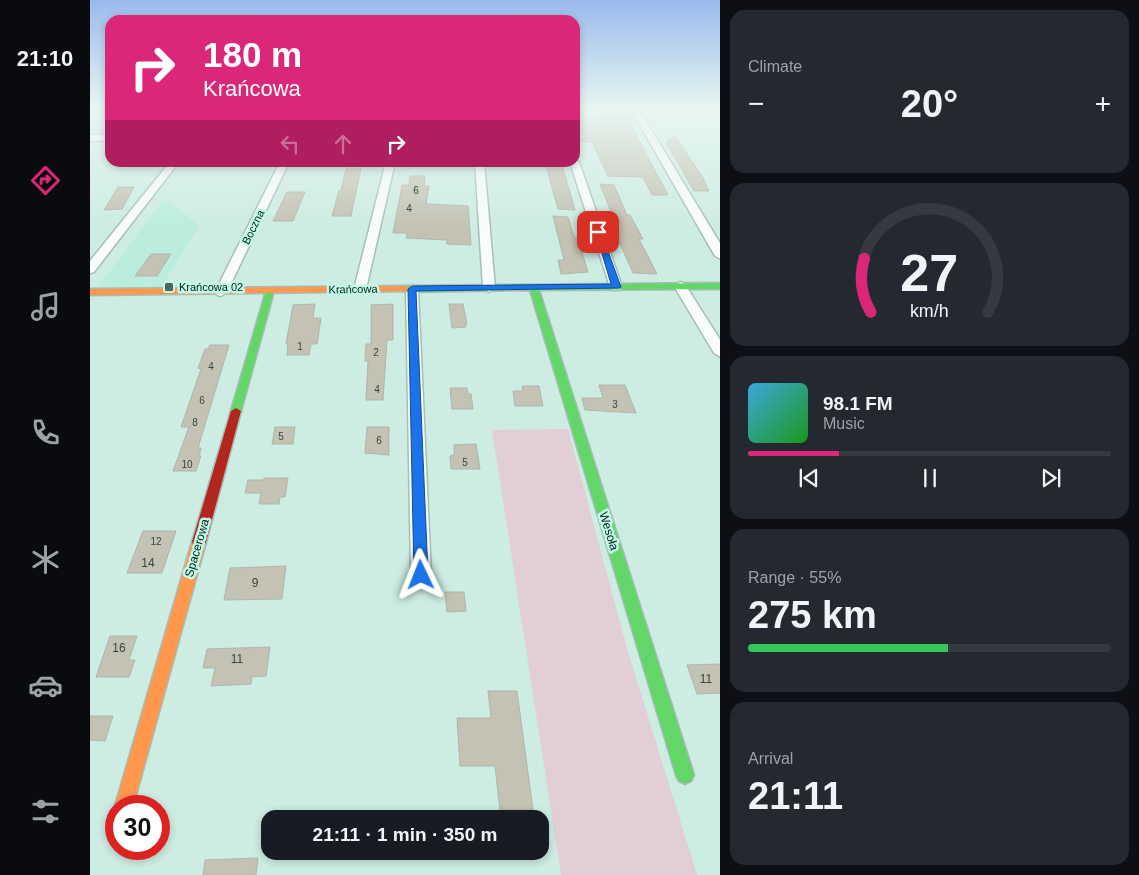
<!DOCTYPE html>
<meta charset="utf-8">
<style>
:root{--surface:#171b24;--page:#242831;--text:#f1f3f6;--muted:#9ea1a6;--line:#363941;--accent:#db2777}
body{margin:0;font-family:Helvetica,sans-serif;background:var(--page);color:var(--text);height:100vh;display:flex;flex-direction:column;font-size:19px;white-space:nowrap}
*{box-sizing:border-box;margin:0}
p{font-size:16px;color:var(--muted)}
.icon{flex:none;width:28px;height:28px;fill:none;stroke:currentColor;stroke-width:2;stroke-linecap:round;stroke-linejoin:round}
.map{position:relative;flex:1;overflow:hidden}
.drawer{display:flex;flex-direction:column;gap:10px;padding:10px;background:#0d0f14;width:419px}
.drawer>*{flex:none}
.top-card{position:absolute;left:15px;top:15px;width:475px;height:152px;border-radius:15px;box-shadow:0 2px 8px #0003;background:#db2777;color:#fff;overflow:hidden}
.speed{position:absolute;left:15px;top:795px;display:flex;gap:10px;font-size:25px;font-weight:700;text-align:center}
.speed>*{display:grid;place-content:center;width:65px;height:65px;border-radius:50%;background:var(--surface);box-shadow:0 2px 8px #0003;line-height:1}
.speed .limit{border:8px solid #d22;background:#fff;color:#111}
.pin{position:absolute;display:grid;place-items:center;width:42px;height:42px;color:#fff;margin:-21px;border-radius:10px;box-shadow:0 2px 8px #0006}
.me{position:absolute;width:55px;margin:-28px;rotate:358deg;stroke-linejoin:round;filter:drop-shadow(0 0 4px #0008)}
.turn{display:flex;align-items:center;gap:18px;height:105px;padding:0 15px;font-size:22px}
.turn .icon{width:65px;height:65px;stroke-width:2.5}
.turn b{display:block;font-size:35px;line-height:42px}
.lanes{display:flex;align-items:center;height:48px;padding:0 15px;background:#0003;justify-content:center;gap:25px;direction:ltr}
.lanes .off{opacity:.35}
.big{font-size:38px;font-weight:700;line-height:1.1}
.drawer .card{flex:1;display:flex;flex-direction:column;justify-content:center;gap:8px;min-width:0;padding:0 18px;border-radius:15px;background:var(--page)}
.drawer .dial{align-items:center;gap:0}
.dial svg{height:130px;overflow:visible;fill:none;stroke:var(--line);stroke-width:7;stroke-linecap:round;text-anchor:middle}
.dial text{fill:var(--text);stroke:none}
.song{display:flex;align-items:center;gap:15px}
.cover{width:60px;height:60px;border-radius:8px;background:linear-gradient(135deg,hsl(200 70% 55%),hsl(120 70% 35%))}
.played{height:5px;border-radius:2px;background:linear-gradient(90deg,var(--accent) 25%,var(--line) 25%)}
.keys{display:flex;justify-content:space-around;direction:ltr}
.heat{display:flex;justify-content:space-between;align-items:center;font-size:28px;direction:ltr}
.charge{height:8px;border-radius:4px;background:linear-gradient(90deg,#34c759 55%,var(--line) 0)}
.trip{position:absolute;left:171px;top:810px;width:288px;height:50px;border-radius:15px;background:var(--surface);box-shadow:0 2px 8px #0003;font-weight:700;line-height:50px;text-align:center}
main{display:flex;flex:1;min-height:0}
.dock{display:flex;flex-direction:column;width:90px;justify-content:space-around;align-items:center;background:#090b0e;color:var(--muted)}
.dock .icon{width:35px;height:35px}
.dock .active{color:var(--accent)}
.dock b{font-size:22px;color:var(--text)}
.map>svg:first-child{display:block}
</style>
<main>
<nav class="dock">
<b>21:10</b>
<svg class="icon active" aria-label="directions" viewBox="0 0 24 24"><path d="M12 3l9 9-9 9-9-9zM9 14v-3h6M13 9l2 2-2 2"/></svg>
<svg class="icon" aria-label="music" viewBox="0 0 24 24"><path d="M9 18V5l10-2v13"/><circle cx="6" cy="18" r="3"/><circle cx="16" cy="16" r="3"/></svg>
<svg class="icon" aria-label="phone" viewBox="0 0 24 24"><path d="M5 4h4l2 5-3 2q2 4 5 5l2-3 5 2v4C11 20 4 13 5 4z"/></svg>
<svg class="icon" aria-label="climate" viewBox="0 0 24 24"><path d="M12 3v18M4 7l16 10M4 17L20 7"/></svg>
<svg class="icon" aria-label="car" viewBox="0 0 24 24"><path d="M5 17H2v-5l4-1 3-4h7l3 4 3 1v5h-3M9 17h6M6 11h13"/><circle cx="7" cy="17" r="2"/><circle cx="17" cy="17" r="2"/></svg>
<svg class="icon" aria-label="filters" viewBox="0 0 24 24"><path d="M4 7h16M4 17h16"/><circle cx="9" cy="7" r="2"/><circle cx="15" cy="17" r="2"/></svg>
</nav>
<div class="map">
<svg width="631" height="875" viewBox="0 0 631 875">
<rect width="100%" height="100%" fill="#cdece2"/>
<polygon fill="#bbedde" points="75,198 109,226 71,287 8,287"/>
<polygon fill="#e2ced7" points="478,429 536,645 607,875 471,875 402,430"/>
<g fill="#c4c2b2" stroke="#afb6ac">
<polygon points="513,109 539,109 544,119 539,122 578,195 562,195 553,177 518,176 502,142 491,142 485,125 485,117 518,118"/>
<polygon points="585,136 613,178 619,191 604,191 576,142"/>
<polygon points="455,162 471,162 485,210 468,209"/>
<polygon points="256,168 271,168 261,216 242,216 249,191 251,191"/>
<polygon points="320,176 335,176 334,186 339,186 336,204 378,206 381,245 357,244 357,240 316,238 317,233 303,233 312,185 319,185"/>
<polygon points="510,184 524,185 537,215 540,215 553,239 549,239 567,274 543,273 517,214 522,214"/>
<polygon points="28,187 44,187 32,209 14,210"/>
<polygon points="197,192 215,192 203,221 183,221"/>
<polygon points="463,216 478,217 484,237 494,239 498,252 492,252 498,272 471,274 468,260 474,260"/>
<polygon points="61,254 81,254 67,276 45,276"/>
<polygon points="225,304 223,318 231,318 227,344 221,344 219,355 197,355 198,344 196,344 203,305"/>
<polygon points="303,304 303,340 297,340 293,400 276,400 278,361 275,361 276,344 281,344 281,305"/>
<polygon points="359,304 373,304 377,324 375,324 376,327 362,328"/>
<polygon points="120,345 139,345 108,448 111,448 109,456 111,456 106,471 83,471 99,427 91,427 111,369 108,368 115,349 118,349"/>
<polygon points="509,385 535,385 546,413 495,410 492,398 513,398"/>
<polygon points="432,386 449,386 453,406 425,406 423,391 433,391"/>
<polygon points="360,388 377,388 378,394 381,394 383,409 362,409"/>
<polygon points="185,427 205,427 203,444 182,444"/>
<polygon points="277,427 299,427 299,455 275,453"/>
<polygon points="386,444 390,469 361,469 360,456 364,455 364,445"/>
<polygon points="174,478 198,478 195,497 190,497 189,504 169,504 171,493 155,493 158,480 174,480"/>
<polygon points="53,531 86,531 72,573 37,573"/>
<polygon points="196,566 192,599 134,600 140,568"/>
<polygon points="355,592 374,592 376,611 357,612"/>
<polygon points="20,636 47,636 39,660 45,660 39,677 6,677"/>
<polygon points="180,647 176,676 162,677 161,684 121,686 125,668 113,668 117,649"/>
<polygon points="631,664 631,693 607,694 597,665"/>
<polygon points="398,691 427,691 443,810 410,810 405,766 370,766 367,718 401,718"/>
<polygon points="0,716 23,716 15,741 0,740"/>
<polygon points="168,858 166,875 113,875 115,860"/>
</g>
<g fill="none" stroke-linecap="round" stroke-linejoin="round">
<g stroke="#a6beb7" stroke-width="3">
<g id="street">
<polygon points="540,108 548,108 631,245 631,259 625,256"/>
<polygon points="20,134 20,140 0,141 0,135"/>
<polygon points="485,160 489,162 532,287 530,290 522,290 520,287 480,162 485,162"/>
<polygon points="80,162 89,162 4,272 0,273 0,261"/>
<polygon points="190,162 199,162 137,292 131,296 127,295 125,292"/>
<polygon points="296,162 305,162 276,289 270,293 264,289"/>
<polygon points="385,162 394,162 405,288 399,292 393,288"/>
<polygon points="590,282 594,283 631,341 631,357 624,353 584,286"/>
<polygon points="322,285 328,289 341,575 338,581 331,583 324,581 321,575 316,289"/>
</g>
</g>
<g stroke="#a6beb7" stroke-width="3">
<g id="fast">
<polygon points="631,283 631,289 449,290 604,775 601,781 595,784 589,781 586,775 440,290 315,292 311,289 315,286"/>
<polygon points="180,288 184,291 151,411 150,413 142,413 141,411 176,291"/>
</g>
</g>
<g stroke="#a6beb7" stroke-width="3">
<g id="slow">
<polygon points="315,286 318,287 318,291 0,295 0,289"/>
<polygon points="109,537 114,538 116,542 43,806 26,806 26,809 25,806 102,542 104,538"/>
</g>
</g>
<g stroke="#a6beb7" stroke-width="3">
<polygon id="jam" points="146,408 151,411 116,542 114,546 109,547 104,546 102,542 141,411"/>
</g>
<use href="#street" fill="#f8fcfb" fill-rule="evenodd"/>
<use href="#fast" fill="#63d668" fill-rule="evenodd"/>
<use href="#slow" fill="#ff974d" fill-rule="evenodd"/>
<use href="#jam" fill="#b3261e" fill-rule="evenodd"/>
</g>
<linearGradient id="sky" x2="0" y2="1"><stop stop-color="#99baeb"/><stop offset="0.47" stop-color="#e8f6f2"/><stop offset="1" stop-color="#e8f6f2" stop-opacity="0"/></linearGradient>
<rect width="631" height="230" fill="url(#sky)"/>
<polygon fill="#1a73e8" stroke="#114b97" points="505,230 511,232 531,287 529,288 326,291 338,575 336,579 326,579 324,575 318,289 322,286 521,284"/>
<rect fill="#4c655d" stroke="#c0f9e7" stroke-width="2" x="74" y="282" width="10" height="10" rx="2.5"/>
<g text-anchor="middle" stroke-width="5" stroke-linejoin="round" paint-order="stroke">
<g font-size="10" fill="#36463d">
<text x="326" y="194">6</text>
<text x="319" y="212">4</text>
<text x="210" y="350">1</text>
<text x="286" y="356">2</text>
<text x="121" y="370">4</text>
<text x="287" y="393">4</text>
<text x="112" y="404">6</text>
<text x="525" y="408">3</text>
<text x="105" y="426">8</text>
<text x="191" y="440">5</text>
<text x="289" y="444">6</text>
<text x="375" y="466">5</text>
<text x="97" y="468">10</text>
<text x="66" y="545">12</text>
</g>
<g font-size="11" fill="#061c16" stroke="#c0f9e7">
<text transform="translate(163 227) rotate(-64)" y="4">Boczna</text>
<text transform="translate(263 289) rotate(-1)" y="4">Krańcowa</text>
</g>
<g font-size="11" fill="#061c16" stroke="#c0f9e7" text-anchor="start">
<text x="89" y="291">Krańcowa 02</text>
</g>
<g font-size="12" fill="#061c16" stroke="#c0f9e7">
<text transform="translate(519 531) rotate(73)" y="4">Wesoła</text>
<text transform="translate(107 548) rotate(-74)" y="4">Spacerowa</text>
</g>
<g font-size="12" fill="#36463d">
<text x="58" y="567">14</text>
<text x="165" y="587">9</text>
<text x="29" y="652">16</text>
<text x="147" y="663">11</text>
<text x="616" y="683">11</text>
</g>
</g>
</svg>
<div class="speed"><div class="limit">30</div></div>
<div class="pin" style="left:508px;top:232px;background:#d93025"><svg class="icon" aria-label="arrive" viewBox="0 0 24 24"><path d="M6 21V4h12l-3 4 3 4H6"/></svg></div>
<svg class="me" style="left:331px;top:575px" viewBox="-20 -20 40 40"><path d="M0-17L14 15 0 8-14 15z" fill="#1a73e8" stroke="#fff" stroke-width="4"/></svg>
<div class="trip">21:11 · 1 min · 350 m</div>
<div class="top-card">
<div class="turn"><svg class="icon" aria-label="right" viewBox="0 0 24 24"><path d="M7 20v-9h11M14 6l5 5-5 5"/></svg><div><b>180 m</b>Krańcowa</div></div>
<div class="lanes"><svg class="icon off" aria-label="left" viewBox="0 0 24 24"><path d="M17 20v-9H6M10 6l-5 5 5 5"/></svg><svg class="icon off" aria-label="ahead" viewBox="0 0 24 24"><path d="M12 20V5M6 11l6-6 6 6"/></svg><svg class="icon" aria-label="right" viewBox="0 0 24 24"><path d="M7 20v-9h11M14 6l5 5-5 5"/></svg></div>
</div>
</div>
<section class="drawer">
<div class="card"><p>Climate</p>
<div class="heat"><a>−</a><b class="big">20°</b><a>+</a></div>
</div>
<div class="card dial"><svg viewBox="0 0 100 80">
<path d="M14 69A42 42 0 1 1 86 69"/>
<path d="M14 69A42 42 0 0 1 10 36" stroke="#db2777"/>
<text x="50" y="56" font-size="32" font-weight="700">27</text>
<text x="50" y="72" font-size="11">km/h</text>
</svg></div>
<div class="card">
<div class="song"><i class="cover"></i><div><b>98.1 FM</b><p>Music</p></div></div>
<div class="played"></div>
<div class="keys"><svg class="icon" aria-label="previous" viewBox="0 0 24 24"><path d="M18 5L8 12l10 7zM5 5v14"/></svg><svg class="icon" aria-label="pause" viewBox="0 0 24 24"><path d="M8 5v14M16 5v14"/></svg><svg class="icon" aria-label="next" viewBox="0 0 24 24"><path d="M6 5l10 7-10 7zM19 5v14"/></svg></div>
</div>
<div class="card"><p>Range · 55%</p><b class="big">275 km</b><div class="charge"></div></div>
<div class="card"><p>Arrival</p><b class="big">21:11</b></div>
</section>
</main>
